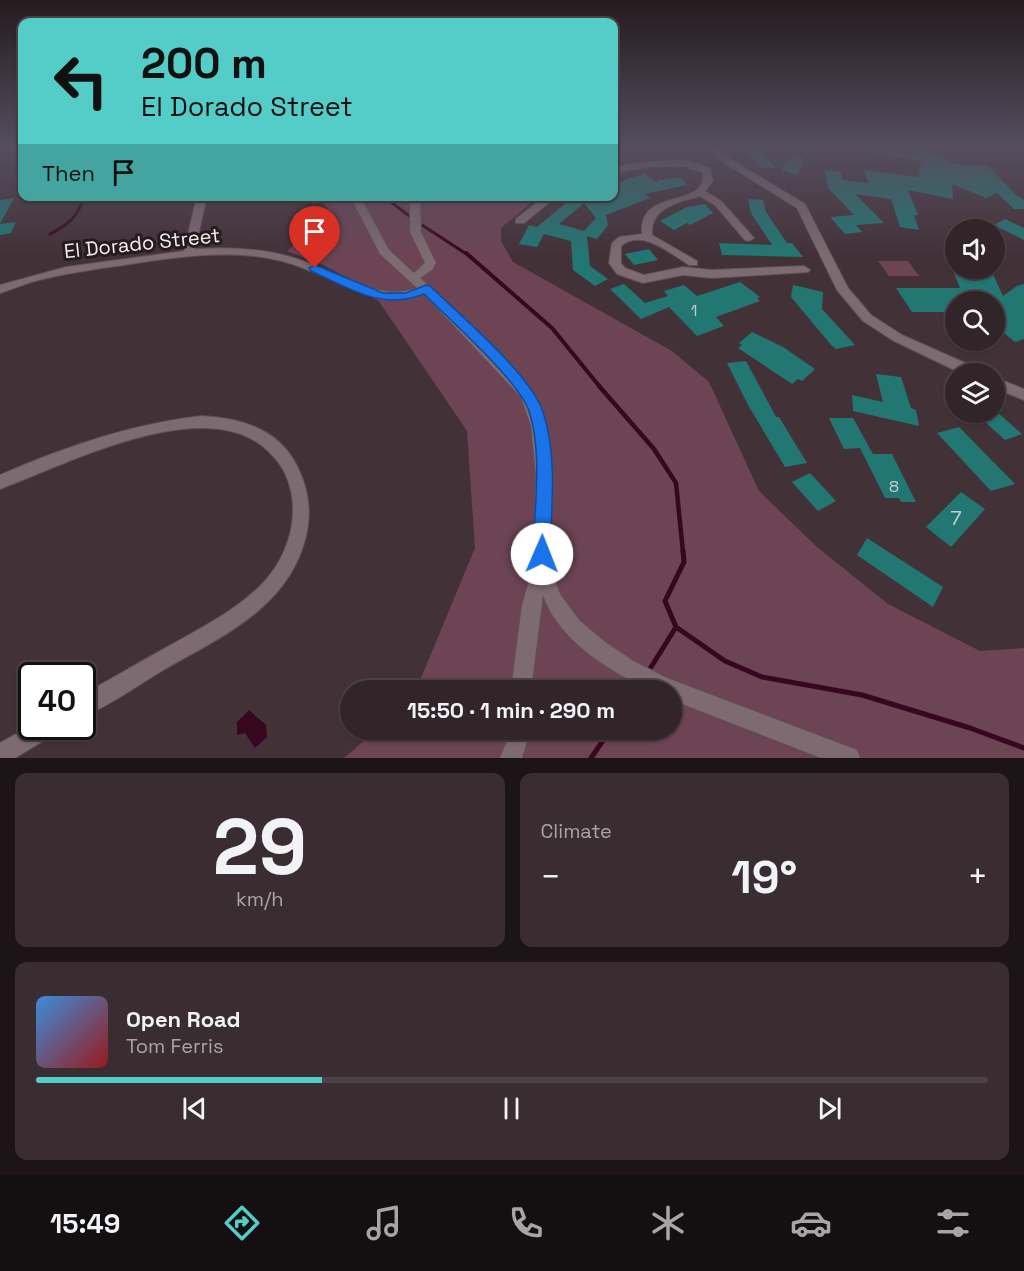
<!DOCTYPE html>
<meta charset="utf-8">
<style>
:root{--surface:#32252a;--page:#3a2d32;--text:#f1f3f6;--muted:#a8a5a8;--line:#4d4247;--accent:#54cdc8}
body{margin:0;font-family:"Space Grotesk",sans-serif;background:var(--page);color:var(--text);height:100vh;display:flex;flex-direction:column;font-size:22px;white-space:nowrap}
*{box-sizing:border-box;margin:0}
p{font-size:20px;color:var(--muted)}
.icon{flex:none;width:33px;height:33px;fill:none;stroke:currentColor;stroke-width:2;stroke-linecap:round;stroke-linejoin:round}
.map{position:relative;height:758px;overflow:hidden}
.details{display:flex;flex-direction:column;gap:15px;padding:15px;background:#1c1417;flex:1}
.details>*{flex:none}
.guide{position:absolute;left:18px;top:18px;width:600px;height:183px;border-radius:12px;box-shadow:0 2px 4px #0004,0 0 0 2px var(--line);background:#54cdc8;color:#111;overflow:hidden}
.buttons{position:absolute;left:945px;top:219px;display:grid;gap:12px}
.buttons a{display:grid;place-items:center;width:60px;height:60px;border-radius:50%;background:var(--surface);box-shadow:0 2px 4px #0004,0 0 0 2px var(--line);font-size:30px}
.speed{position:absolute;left:18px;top:662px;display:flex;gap:12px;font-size:30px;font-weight:700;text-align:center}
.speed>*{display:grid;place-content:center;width:78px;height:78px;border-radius:50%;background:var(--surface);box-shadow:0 2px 4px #0004,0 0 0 2px var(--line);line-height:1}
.speed .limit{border:3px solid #111;border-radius:9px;background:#fff;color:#111}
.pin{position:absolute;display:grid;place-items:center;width:51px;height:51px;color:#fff;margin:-62px -26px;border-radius:50% 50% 50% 0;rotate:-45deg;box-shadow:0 0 6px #0007}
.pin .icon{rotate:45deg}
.me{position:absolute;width:66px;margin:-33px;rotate:1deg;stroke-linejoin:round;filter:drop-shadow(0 0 4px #0008)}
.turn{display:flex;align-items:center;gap:21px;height:126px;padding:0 24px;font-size:27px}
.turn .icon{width:78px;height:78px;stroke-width:2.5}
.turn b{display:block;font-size:42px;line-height:51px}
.then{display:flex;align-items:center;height:57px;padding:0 24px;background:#0003;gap:12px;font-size:22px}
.big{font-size:45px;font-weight:600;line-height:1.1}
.details .tile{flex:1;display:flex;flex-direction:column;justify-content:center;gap:9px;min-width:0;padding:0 21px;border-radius:12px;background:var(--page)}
.details .dial{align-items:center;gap:0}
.dial b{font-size:78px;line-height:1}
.song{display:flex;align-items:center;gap:18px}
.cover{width:72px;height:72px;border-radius:9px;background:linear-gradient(135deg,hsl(210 70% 55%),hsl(0 70% 35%))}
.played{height:6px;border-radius:3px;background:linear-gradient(90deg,var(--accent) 30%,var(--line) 30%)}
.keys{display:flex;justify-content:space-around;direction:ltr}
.heat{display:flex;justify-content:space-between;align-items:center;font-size:33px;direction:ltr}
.details .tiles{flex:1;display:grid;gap:15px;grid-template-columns:1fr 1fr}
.tile:last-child{grid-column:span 2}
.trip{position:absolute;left:340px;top:680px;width:342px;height:60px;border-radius:30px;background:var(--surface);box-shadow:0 2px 4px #0004,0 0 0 2px var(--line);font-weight:600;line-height:60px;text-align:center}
.menu{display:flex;height:96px;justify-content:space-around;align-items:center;background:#140f11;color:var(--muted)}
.menu .icon{width:42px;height:42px}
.menu .selected{color:var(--accent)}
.menu b{font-size:27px;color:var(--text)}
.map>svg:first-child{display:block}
</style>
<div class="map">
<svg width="1024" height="758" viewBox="0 0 1024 758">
<rect width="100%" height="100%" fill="#433138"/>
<g fill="#6c4454">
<polygon points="321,197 538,197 501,228 501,241 513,262 672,351 709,382 759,491 817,547 888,604 980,651 1024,648 1024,758 344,758 377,729 672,729 672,690 416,690 475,548 467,431 378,300 372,298 375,292 323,265 287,251 330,214"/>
<polygon points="878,261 908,261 919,276 889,276"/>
</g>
<polygon fill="#36071f" points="249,710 266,725 267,737 255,748 245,733 237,735 237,722"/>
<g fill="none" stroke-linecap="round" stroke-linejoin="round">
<g stroke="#36071f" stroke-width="3">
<polyline points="383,196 412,218"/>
<polyline points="422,225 468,255"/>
<path d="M50 234C68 225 79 216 84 196"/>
</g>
<polyline stroke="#36071f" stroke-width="4" points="466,253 552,328 600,387"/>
<polyline stroke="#36071f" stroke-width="4.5" points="599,386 654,449 676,483 683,552"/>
<g stroke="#36071f" stroke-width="5">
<polyline points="683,551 684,562 665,601 676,627 725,661 762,677 862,695 970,728 1024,748"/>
<polyline points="648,672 676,627"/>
<polyline points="637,690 642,681"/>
<polyline points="591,758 611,729"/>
</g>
</g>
<g fill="#227773" fill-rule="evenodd">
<polygon points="879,149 907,149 908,154 931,152 953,164 988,166 1015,194 1024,200 1024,209 1014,209 997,193 986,198 952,184 953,199 908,190 918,215 914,215 919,230 900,227 891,199 855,194 884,223 856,225 862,232 845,234 830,217 854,215 828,188 825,170 841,172 842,180 868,183 864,170 919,177 921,161 878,154"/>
<polygon points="759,151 776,168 761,168 747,152"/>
<polygon points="793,155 804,159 804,163 796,175 781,170"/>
<path d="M645 173 658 183V180L680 177 687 185 645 194 650 198 606 215 608 225 597 239 587 236 590 266 608 279 595 286 573 270 571 241 544 234 537 247 519 244 529 225 537 227 573 197 614 196V184ZM584 203 596 218 584 231 559 224Z"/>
<polygon points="14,198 0,224 16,222 11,233 0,235 0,200"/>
<polygon points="748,199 763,200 766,212 787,243 792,243 803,257 722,255 719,243 772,245 751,213"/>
<polygon points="705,204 713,213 690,225 687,223 674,230 660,221 687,207"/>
<polygon points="1005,219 1024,228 1024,240 994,225"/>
<polygon points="649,249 658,260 634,265 625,254"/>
<polygon points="952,268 990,268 1003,296 1017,286 1024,284 1024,339 1015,342 994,325 994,302 956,302 956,312 912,312 896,288 960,288"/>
<polygon points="740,282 760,297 757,298 760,301 716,317 724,326 697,336 669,307 641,319 610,289 624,284 645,303 668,296 664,291 684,285 697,296"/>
<polygon points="793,285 823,292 822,309 855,345 836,349 832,346 791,297"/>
<polygon points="752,332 783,347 815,369 802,381 798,379 792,384 738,348 742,345 739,343"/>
<polygon points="746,361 776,417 779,417 807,463 785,467 748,405 727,363"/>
<polygon points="876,374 901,377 911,408 916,410 919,426 853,411 852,395 883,402"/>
<polygon points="974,412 997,412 1022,434 1005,440"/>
<polygon points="829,418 853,418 873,454 892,454 916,502 901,502 899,498 885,498 860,448 844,449"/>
<polygon points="959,427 1015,484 991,491 937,433"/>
<polygon points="810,473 836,501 818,511 792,482"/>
<polygon points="961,492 985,509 951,547 926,527"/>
<polygon points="867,538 943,587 933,607 857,555"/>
</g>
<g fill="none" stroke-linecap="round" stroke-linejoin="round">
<g stroke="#5f5055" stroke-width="2">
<g id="minor">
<polygon points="709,149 718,149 732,160 805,204 848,288 871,315 902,335 981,370 982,374 963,374 894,341 863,321 837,290 797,208 726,164"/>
<path d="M676 160 688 161 710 168 713 181 705 191 721 201 754 238 749 241 745 240 715 205 700 196C679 202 650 207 652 235L697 261V265H689C671 254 642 228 621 246V263L625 268 644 275 683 267 712 270 804 266 810 270 808 272 712 278 683 275 643 283 617 274 609 263 612 243 619 237 642 234C639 199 673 203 694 192 698 190 701 185 703 181V173L685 166H676L649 167 614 173V167L639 163Z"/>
<path d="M197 196H207L195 249C228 247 259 248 291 257 331 268 375 303 417 288L380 254 350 196H360L389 250 414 273 425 263 410 232V196H420L421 232 436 263 432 270 420 278 447 302 534 394 546 426 551 459V569L560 594 579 620 605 642 635 662 667 678 857 750 860 758H821L672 700V690C665 690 655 692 649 690 643 688 637 684 632 681 597 663 556 634 543 595L531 690H511L522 605 533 567 536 476 531 426 521 397 424 294C381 310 347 285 308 270 287 261 264 256 241 255 202 253 163 259 124 265 95 269 67 273 39 280 26 283 13 289 0 293V285L66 267 184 251Z"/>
<polygon points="545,196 557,196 524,223 516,223 516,219"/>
<polygon points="994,377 1024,389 1024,400 994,388"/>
<path d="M201 416C240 418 278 428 297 466 308 488 312 511 306 536 289 607 223 636 165 669 138 685 111 705 82 717V695C111 679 140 662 169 646 201 628 237 610 263 583 286 559 298 523 291 491 288 477 282 465 272 455 212 388 68 464 0 489V475C65 447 131 424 201 416Z"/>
<polygon points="32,725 59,726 56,733 15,758 0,758 0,743"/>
<polygon points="507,729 527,729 527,741 522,758 500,758 507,741"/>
</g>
</g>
<use href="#minor" fill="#7e6a71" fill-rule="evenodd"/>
</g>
<linearGradient id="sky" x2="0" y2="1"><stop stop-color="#251b1f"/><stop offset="0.58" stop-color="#554e5e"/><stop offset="1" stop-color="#554e5e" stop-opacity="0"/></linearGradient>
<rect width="1024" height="255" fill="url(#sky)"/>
<path fill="#1a73e8" stroke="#114b97" stroke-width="1.5" d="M315 265 383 293H406L426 285 430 286C460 315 531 375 543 412 558 457 551 509 550 554L548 560 542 563 536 560 533 554C534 511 543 453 529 411 518 380 450 320 424 294 381 311 350 288 311 271L309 268Z"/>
<g text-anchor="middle" stroke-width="6" stroke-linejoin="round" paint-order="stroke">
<g font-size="16" fill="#c2cfd1">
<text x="694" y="316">1</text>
<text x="894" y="492">8</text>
</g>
<g font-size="20" fill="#f8ecf0" stroke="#241c1f">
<text transform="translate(142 243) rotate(-6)" y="7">El Dorado Street</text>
</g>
<g font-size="20" fill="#c2cfd1">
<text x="956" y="525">7</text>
</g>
</g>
</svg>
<div class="buttons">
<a><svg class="icon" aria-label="sound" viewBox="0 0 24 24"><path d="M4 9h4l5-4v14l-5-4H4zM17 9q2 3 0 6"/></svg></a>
<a><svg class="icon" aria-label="search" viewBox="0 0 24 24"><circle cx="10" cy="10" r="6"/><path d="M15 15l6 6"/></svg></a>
<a><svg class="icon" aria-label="layers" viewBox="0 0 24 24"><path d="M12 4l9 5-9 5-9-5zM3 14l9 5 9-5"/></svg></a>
</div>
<div class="speed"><div class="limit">40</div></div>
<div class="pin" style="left:315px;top:268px;background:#d93025"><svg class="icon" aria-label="arrive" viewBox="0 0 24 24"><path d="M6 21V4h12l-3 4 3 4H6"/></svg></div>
<svg class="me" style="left:542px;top:554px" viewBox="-20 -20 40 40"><circle r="19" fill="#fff"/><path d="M0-13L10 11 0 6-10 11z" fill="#1a73e8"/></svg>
<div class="trip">15:50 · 1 min · 290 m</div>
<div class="guide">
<div class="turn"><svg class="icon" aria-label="left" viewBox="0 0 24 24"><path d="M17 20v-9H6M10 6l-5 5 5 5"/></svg><div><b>200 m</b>El Dorado Street</div></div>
<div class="then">Then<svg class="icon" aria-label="arrive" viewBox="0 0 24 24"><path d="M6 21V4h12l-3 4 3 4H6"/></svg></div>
</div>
</div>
<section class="details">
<div class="tiles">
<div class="tile dial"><b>29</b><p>km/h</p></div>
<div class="tile"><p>Climate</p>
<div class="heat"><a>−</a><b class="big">19°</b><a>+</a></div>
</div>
<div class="tile">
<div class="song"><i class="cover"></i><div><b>Open Road</b><p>Tom Ferris</p></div></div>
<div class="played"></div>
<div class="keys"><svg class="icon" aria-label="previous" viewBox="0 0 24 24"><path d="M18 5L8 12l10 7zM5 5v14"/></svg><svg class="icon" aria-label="pause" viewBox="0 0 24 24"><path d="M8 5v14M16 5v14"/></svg><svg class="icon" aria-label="next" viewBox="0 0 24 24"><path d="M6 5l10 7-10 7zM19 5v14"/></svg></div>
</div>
</div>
</section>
<nav class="menu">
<b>15:49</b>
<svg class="icon selected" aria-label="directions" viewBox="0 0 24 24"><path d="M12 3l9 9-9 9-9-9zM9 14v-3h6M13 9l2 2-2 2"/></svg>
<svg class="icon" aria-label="music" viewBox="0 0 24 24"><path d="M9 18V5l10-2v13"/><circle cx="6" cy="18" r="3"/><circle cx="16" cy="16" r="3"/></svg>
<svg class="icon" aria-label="phone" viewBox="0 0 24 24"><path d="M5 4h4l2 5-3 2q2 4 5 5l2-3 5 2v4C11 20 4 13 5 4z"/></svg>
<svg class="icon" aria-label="climate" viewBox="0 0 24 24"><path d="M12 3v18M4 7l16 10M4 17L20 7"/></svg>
<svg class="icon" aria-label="car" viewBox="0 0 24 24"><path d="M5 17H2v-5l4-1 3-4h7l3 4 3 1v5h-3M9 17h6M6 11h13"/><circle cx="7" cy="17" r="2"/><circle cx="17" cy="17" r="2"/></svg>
<svg class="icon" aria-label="filters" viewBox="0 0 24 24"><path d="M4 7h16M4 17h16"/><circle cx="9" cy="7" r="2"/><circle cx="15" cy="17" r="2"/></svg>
</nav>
